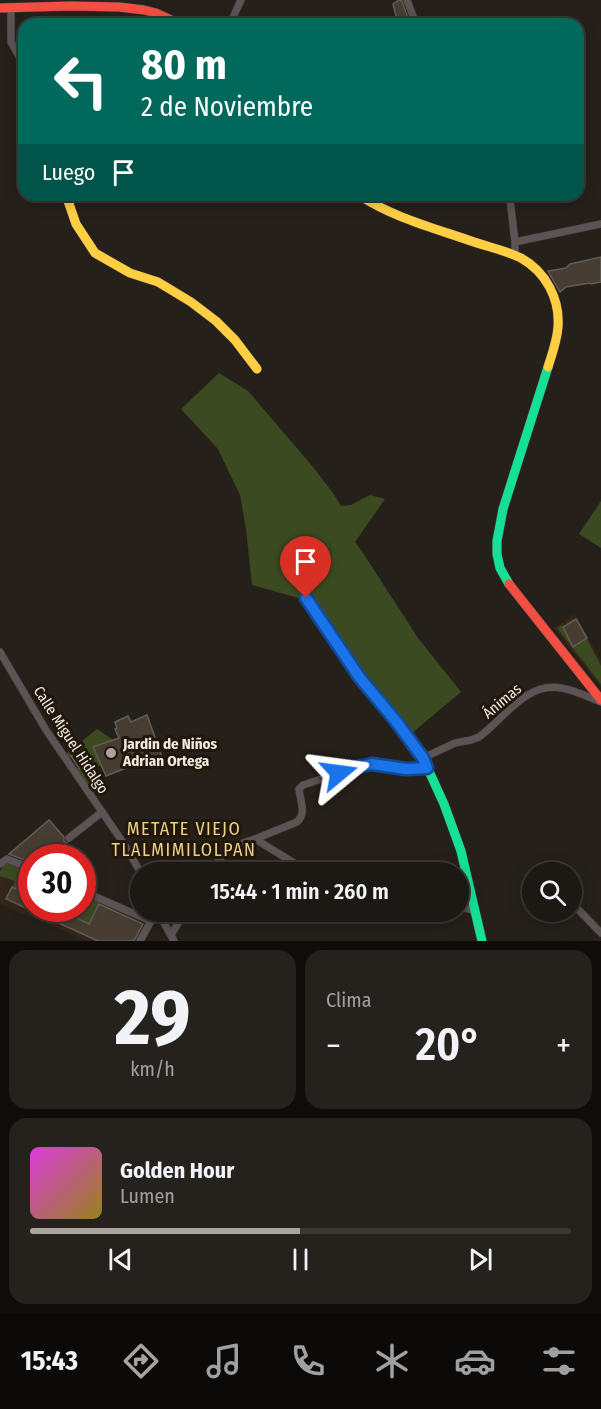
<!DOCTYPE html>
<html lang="es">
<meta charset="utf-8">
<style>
:root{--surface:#1c1814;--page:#25211d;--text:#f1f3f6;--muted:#a0a0a0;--line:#3a3734;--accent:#aba39c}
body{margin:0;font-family:"Fira Sans Condensed",sans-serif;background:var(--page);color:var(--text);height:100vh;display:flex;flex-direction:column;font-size:22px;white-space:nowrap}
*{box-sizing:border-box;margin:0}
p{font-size:20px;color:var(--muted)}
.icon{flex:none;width:33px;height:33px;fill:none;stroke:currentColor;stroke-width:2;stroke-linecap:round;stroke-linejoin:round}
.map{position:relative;height:941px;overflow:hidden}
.side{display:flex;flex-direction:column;gap:9px;padding:9px;background:#0f0d0b;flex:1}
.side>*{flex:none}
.hud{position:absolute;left:18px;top:18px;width:566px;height:183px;border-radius:18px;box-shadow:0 3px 15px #0003,0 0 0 2px var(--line);background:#00695c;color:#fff;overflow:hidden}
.tools{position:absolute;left:522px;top:862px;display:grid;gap:12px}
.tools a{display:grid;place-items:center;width:60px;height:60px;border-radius:50%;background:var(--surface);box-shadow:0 3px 15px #0003,0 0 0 2px var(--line);font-size:30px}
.speed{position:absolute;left:18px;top:844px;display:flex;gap:12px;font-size:30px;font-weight:700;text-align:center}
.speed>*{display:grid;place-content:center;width:78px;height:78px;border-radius:50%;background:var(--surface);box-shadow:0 3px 15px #0003,0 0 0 2px var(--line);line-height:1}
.speed .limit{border:9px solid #d22;background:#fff;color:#111}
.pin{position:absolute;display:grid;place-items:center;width:51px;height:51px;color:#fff;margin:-62px -26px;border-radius:50% 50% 50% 0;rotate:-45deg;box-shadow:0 0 6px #0007}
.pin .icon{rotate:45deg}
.me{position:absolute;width:66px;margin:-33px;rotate:74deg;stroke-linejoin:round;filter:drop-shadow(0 0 4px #0008)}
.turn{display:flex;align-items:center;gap:21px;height:126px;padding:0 24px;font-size:27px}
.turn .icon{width:78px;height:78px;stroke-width:2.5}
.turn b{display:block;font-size:42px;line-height:51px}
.then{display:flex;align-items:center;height:57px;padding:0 24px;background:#0003;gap:12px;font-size:22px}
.big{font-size:45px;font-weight:600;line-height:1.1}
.side .widget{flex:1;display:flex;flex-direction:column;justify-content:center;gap:9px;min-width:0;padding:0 21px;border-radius:18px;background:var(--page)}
.side .dial{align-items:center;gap:0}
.dial b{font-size:78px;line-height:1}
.song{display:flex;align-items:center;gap:18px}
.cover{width:72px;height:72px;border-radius:9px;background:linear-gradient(135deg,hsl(300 70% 55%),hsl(50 70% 35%))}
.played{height:6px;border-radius:3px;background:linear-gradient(90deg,var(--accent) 50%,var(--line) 50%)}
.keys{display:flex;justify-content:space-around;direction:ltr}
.heat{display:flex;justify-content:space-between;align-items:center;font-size:33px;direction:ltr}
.side .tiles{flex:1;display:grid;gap:9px;grid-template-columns:1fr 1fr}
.widget:last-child{grid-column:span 2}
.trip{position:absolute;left:130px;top:862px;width:339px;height:60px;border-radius:30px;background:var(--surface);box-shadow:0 3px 15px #0003,0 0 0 2px var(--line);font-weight:600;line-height:60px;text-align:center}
.tab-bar{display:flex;height:96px;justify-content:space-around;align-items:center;background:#0b0a08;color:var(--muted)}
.tab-bar .icon{width:42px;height:42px}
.tab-bar .active{color:var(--accent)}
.tab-bar b{font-size:27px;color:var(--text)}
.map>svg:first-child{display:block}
</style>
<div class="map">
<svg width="601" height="941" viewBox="0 0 601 941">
<rect width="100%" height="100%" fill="#26201a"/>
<polygon fill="#352616" points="575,614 601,661 601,687 554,628"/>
<polygon fill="#33261a" points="5,864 32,909 82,909 83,895 146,923 136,941 88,941 0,904 0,871"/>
<g fill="#3c4a22">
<polygon points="219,373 248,391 313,467 333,493 341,506 351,505 370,495 385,499 355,542 363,553 418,638 461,692 412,733 364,677 309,596 302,599 252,585 246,529 240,495 218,449 181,409"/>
<polygon points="601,501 601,548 579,534"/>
<polygon points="562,625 573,647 587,639 601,666 601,684 557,628"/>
<polygon points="97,729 112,739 112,740 94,747 101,765 95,768 99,778 100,784 89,789 76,769 87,761 79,750 69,758 66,754"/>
<polygon points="5,864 12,864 31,873 31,896 12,887 15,881 0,876 0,871"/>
<polygon points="83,895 100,902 89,924 58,909 82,909"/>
</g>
<g fill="#473d32" stroke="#625d57" stroke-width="1.5">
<polygon points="399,0 402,1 410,24 398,24 393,4"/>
<polygon points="601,257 601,282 591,284 590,283 566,287 560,292 548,271 566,268 570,264"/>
<polygon points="576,619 587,638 573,647 563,627"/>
<polygon points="147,715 162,757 132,768 131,766 106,776 93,747 119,738 115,729 117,728 115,722 128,716 131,722"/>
<polygon points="79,750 87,761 79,768 71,756"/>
<polygon points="49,820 64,837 64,841 67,843 48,858 32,858 32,863 9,854"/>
<polygon points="12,887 32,896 32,909 58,909 89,924 99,904 143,924 134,941 98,941 6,899"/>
</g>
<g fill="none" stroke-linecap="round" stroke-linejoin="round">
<g stroke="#423c37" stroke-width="8">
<g id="street">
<polyline points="407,0 416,24"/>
<polyline points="11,8 11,42 24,65"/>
<polyline points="230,24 241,0"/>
<path d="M24 84C19 99 18 109 24 123"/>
<polyline points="507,195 510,199 515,242 515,255"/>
<polyline points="515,242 601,224"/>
<polyline points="0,652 46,730 124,844 141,873"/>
<path d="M423 758 455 743 471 740 479 737C504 719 525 682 561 688 575 690 588 697 601 702"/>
<polyline points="69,838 102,812"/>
<path d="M255 839 297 822C307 813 300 801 299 789L303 785 365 765H380L407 769 427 768"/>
<polyline points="0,864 7,859 32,869"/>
<path d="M210 873C223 852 231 846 255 839L294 863 316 873"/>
<polyline points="82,891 151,921"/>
<polyline points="572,903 601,933"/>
<polyline points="459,907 474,910"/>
<polyline points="158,912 174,941"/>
<polyline points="171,935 185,912"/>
<polyline points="140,941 151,921 160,917"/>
</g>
</g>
<g stroke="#423c37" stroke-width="10">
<g id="fast">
<polyline points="509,584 500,568 497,554 497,541 503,509 548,367"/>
<polyline points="306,598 360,678 395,720 423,758 444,804 461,851 482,941"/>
</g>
</g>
<g stroke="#423c37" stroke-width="10">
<g id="slow">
<polyline points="66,195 76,224 95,253 130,273 158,282 191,302 216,321 235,340 257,369"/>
<path d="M359 195C394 218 434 228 474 242 489 247 507 251 521 258 546 272 560 299 558 327 557 341 552 354 548 367"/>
</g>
</g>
<g stroke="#423c37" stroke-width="10">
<g id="jam">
<polyline points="0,8 70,6 119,7 144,10 156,13 180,24"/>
<polyline points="509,584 601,700"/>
</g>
</g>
<use href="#street" stroke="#5c5354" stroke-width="7"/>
<use href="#fast" stroke="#16e098" stroke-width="9"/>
<use href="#slow" stroke="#ffcf43" stroke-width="9"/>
<use href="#jam" stroke="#f24e42" stroke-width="9"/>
</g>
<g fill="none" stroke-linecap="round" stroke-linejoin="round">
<g stroke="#114b97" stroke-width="15">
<polyline id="route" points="306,598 360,678 395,720 423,758 427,768 406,769 372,764 357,767 339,773"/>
</g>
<use href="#route" stroke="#1a73e8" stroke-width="10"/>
</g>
<circle fill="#aba39c" stroke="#22170b" stroke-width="2" cx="111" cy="753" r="6"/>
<g text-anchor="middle" stroke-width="6" stroke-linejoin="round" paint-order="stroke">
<g font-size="15" fill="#f2eae2" stroke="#22170b">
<text transform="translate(502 701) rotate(-40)" y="5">Ánimas</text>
<text transform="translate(71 740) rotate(57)" y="5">Calle Miguel Hidalgo</text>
</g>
<g font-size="15" font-weight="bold" fill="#f2eae2" stroke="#22170b" text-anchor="start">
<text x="123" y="749">Jardin de Niños<tspan x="123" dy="17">Adrian Ortega</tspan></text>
</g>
<g font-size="18" letter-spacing="1.5" fill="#ebd286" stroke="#22170b">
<text x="184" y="835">METATE VIEJO<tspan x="184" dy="21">TLALMIMILOLPAN</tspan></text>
</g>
</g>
</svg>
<div class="tools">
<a><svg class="icon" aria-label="search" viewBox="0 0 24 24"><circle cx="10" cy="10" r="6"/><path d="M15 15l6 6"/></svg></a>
</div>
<div class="speed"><div class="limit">30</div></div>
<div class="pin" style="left:306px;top:598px;background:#d93025"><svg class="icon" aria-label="arrive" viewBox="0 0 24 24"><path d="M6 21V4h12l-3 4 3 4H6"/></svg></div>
<svg class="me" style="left:339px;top:773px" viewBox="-20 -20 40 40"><path d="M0-17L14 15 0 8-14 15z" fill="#1a73e8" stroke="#fff" stroke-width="4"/></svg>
<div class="trip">15:44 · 1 min · 260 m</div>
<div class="hud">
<div class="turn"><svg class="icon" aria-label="left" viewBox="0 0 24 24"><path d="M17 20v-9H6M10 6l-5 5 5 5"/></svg><div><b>80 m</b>2 de Noviembre</div></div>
<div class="then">Luego<svg class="icon" aria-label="arrive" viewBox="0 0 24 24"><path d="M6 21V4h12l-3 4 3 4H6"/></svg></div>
</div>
</div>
<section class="side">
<div class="tiles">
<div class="widget dial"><b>29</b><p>km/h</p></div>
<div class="widget"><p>Clima</p>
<div class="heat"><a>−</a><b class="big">20°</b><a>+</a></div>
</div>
<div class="widget">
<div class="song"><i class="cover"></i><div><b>Golden Hour</b><p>Lumen</p></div></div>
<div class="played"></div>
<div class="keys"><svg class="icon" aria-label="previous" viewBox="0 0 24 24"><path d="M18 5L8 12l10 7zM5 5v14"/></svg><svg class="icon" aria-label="pause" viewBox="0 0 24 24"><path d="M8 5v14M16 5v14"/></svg><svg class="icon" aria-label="next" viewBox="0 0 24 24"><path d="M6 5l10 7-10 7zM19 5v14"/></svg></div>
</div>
</div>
</section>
<nav class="tab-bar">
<b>15:43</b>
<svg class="icon active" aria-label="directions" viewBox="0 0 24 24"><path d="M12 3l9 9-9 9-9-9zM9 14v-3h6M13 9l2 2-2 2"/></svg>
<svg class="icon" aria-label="music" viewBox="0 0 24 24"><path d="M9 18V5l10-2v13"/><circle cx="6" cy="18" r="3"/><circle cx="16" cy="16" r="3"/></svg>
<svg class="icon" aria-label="phone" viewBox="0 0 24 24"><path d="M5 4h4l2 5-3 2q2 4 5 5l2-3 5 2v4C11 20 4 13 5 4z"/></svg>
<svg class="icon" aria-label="climate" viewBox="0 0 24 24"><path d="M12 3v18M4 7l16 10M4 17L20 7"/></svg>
<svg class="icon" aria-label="car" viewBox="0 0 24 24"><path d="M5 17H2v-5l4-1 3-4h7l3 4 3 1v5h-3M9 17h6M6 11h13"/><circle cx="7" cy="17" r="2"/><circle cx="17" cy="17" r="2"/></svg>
<svg class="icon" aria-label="filters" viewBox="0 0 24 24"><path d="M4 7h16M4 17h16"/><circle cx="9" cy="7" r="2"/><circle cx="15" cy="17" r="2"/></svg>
</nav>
